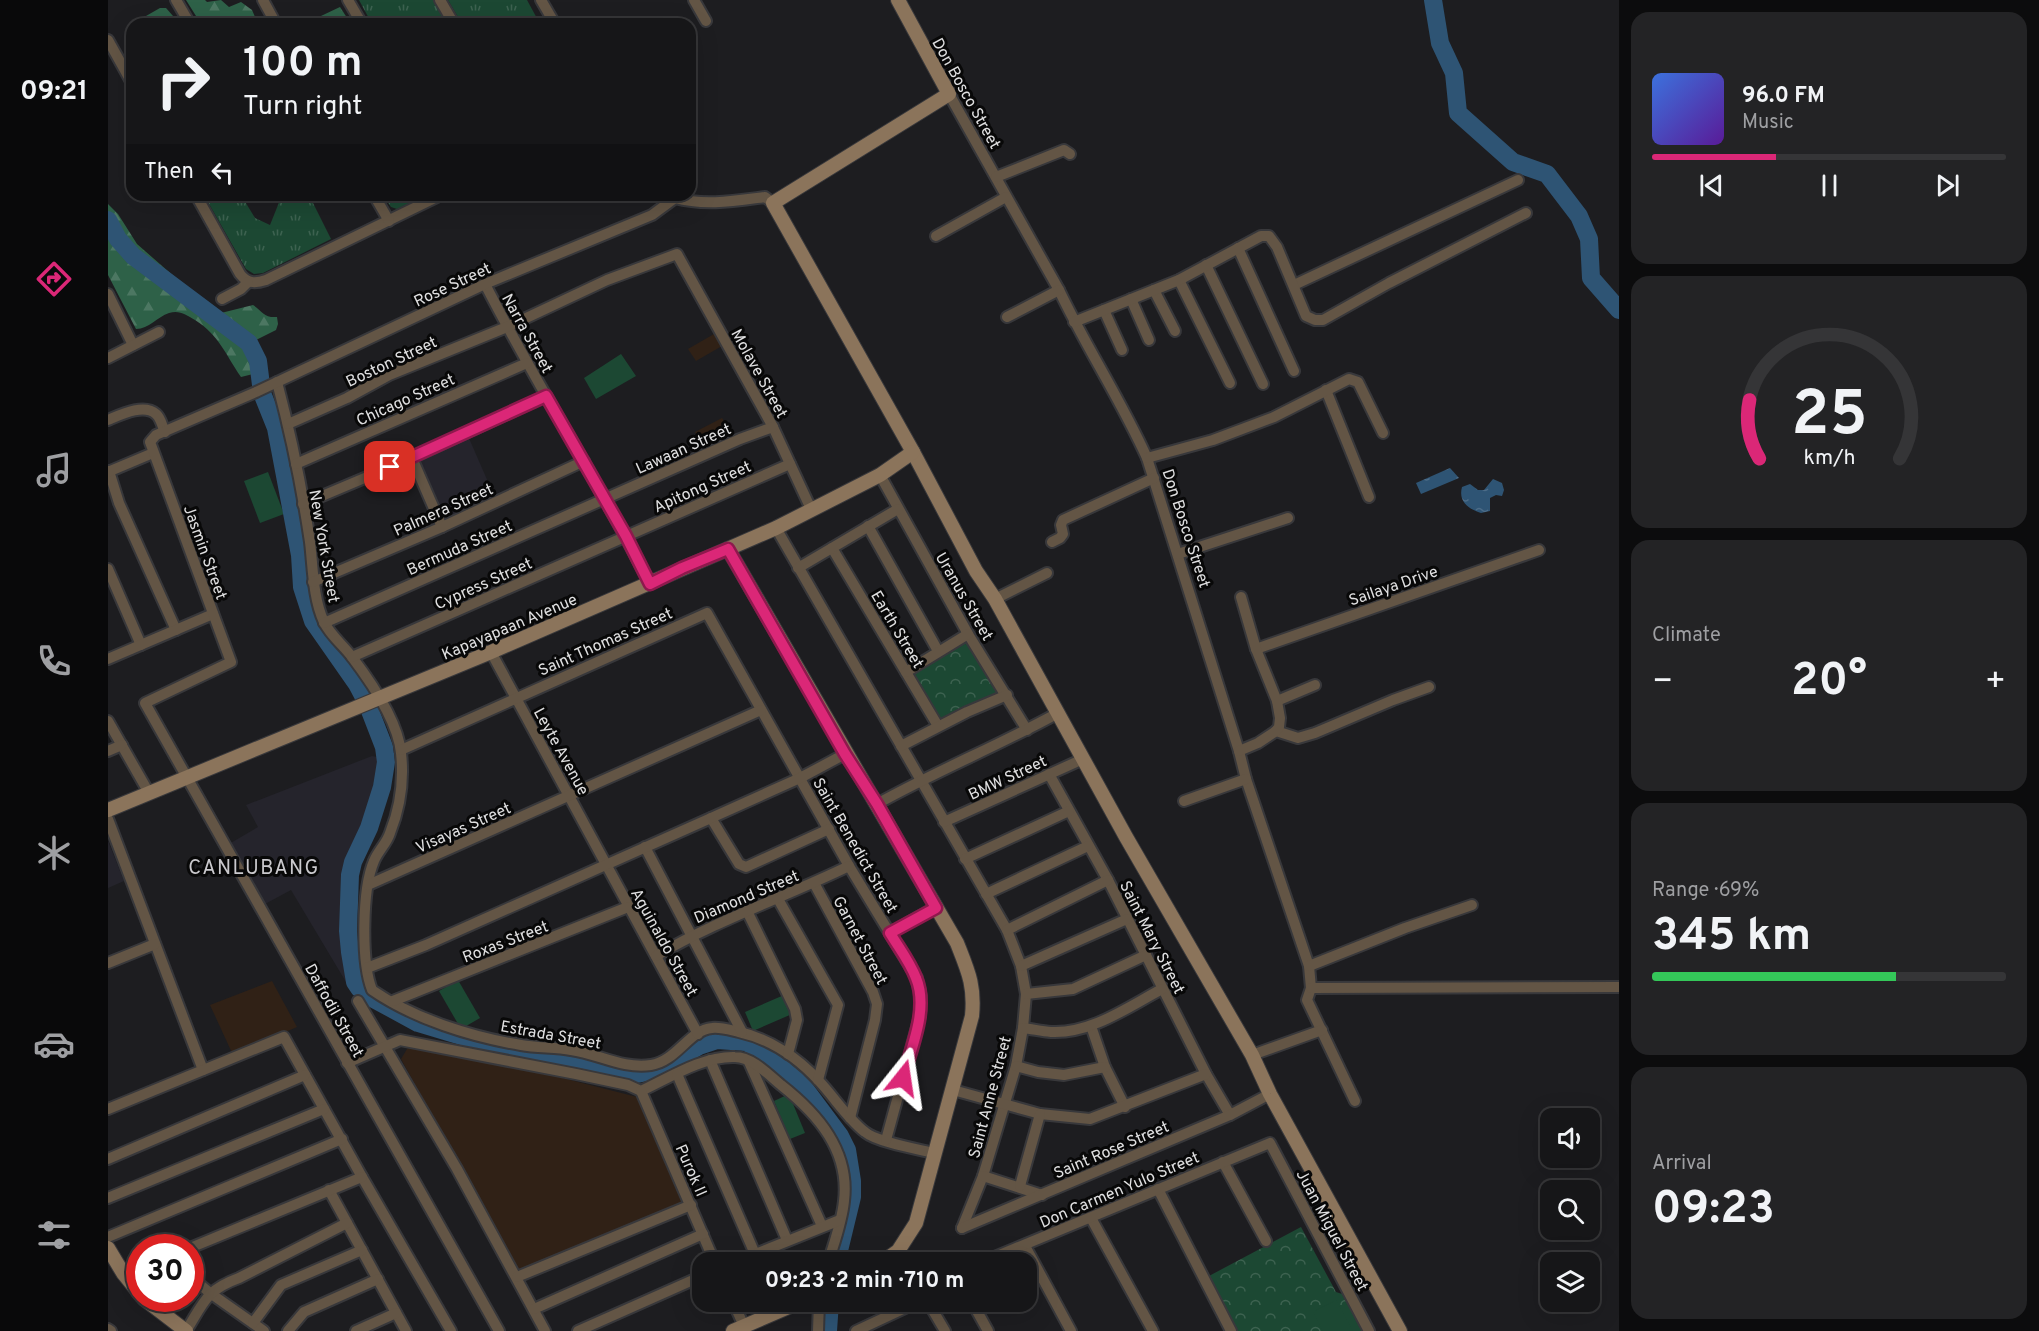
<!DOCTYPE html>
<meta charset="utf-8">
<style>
:root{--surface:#161618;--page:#232325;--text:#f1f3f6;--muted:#9e9fa2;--line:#353537;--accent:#db2777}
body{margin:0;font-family:Overpass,sans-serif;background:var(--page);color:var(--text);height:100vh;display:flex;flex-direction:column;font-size:22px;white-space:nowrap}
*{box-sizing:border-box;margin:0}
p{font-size:20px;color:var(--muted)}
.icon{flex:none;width:33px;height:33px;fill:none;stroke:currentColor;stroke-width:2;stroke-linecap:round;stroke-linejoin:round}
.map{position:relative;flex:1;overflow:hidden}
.sheet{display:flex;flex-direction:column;gap:12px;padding:12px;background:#0c0c0d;width:420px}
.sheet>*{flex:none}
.banner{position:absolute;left:18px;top:18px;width:570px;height:183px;border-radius:18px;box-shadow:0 6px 24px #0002,0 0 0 2px var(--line);background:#161618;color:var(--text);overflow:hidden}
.fabs{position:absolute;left:1432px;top:1108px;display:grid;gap:12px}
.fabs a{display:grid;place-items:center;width:60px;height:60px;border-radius:12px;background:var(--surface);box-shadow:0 6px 24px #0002,0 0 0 2px var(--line);font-size:30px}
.speed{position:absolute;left:18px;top:1234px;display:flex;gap:12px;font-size:30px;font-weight:700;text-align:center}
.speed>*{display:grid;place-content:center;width:78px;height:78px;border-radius:50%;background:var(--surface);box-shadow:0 6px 24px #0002,0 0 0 2px var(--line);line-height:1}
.speed .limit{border:9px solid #d22;background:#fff;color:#111}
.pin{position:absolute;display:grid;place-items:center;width:51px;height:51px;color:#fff;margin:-26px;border-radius:12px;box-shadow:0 3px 9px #0006}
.me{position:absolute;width:66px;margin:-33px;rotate:15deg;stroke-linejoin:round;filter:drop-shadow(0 0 4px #0008)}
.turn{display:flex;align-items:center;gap:21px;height:126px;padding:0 18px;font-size:27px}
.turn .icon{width:78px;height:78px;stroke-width:2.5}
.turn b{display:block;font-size:42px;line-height:51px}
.then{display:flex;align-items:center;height:57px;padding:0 18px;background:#0003;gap:12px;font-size:22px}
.big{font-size:45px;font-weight:700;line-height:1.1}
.sheet .tile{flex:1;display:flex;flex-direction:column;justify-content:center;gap:9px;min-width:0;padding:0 21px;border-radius:18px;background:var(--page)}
.sheet .dial{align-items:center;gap:0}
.dial svg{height:156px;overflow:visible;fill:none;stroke:var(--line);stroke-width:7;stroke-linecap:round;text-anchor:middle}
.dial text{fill:var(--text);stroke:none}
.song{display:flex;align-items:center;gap:18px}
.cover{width:72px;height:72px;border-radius:9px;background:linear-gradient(135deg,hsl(220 70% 55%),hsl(270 70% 35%))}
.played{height:6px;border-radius:3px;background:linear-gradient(90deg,var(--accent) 35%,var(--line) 35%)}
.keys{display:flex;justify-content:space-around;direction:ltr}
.heat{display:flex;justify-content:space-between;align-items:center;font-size:33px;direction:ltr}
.charge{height:9px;border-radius:4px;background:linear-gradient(90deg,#34c759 69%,var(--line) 0)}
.trip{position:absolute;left:584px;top:1252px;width:345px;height:60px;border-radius:18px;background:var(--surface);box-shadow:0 6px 24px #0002,0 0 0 2px var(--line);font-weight:700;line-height:60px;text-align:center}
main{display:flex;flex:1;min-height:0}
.tab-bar{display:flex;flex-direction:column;width:108px;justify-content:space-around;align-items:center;background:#09090a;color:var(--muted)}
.tab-bar .icon{width:42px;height:42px}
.tab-bar .selected{color:var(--accent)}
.tab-bar b{font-size:27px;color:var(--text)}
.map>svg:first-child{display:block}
</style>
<main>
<nav class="tab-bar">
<b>09:21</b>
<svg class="icon selected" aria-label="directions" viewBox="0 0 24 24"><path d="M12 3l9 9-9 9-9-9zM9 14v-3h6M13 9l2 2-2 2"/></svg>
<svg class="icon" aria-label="music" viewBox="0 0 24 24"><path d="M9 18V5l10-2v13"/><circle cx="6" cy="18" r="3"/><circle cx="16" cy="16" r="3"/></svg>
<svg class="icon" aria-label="phone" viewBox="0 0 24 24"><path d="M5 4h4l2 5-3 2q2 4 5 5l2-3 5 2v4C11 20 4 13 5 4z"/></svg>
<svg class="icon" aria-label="climate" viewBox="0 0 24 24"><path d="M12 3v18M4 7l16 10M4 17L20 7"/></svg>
<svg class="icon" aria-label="car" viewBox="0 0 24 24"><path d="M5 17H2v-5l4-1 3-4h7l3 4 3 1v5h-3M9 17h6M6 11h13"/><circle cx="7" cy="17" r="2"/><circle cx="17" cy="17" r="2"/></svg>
<svg class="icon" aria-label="filters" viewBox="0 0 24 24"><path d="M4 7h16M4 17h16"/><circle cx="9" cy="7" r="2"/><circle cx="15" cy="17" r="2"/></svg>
</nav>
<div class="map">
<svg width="1511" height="1331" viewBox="0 0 1511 1331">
<defs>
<pattern id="grass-tufts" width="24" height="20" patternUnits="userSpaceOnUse" patternTransform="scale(1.5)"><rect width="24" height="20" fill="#1c4833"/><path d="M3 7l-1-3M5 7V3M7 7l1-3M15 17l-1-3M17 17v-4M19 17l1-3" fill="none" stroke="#3d6250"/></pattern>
<pattern id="forest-firs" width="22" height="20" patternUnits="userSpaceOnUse" patternTransform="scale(1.5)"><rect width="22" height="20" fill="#2e6148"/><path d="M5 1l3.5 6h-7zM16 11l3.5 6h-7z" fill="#4c7762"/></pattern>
<pattern id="park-crowns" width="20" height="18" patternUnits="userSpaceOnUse" patternTransform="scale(1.5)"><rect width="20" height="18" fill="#1c4833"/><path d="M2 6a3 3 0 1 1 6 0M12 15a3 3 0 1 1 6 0" fill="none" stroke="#3d6250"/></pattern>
<pattern id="water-ripples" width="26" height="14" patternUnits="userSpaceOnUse" patternTransform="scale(1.5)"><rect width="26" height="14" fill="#2e5474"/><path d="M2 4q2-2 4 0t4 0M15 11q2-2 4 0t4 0" fill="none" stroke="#4c6c88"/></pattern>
</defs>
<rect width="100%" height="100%" fill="#1d1d20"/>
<g fill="#25242c">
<polygon points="360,436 387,498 336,521 309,459"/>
<polygon points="264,756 274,758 270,786 257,828 240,862 237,878 236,927 238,952 244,979 238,982 183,890 157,904 121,844 150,827 138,805"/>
<polygon points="0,841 16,881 0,888"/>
</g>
<g fill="#302116">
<polygon points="606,334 614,346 588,361 580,349"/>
<polygon points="614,418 623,431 594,445 587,432"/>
<polygon points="164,981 189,1027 125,1055 102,1005"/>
<polygon points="302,1044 387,1065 427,1071 529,1097 577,1204 412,1275 293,1059"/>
</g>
<g fill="url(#grass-tufts)">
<polygon points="251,0 325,0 339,24 264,24"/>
<polygon points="340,0 419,0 432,24 354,24"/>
<polygon points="96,195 133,195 147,218 162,225 174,195 201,195 223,239 155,273 146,274 138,269"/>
<polygon points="275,195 318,195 289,209 283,207"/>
</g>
<g fill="url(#forest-firs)">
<polygon points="78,0 97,0 99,2 113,0 121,7 133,2 144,10 150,24 93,24"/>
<polygon points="232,7 243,24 196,24"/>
<polygon points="52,8 58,8 72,24 24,24"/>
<path d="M0 204 10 214 29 244 109 314 145 305C154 311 156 318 169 317L170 324 168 330 148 340 153 365 145 374 133 377C117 354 112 336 87 320 78 315 72 310 61 313 49 317 41 329 28 329L0 275Z"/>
<polygon points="265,708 279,742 282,768 279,787 267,828 253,854 248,873 245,926 250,978 244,979 238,952 236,927 238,870 257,828 270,786 274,758 272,743 258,711"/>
</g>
<g fill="url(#park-crowns)">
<polygon points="861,638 893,694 852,709 830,720 804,669"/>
<polygon points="1193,1227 1228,1292 1234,1294 1255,1331 1130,1331 1101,1276"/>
</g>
<g fill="#1c4833">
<polygon points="513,354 528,376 488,399 476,378"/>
<polygon points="160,472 176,514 152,523 136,481"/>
<polygon points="350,980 372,1018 353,1029 331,991"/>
<polygon points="676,995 684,1014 645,1031 637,1012"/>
<polygon points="681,1094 697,1133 682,1139 666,1101"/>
<polygon points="1228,1300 1245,1331 1215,1331 1205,1312"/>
</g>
<g fill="url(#water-ripples)">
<polygon points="1342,468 1351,478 1313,494 1308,483"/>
<path d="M1385 479 1394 483 1396 490 1394 496 1388 495 1382 498V511L1373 513C1361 509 1350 502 1354 487L1362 484 1370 490H1376Z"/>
</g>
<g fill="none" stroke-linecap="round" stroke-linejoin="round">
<g stroke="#2e5474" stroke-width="18">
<polyline points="1325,0 1332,43 1346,73 1350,113 1405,162 1439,174 1471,216 1481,239 1483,278 1511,310"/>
<polyline points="0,220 10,239 25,256 141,343 150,361 154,393 168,428 192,555 194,587 205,621 249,684 259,703 276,747 278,762 274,787 261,828 245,862 242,875 240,931 242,952 247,982 251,988 264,998 310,1023 396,1049 459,1059 509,1073 529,1074 552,1069 591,1046 609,1040 638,1042 657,1054 694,1085 732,1136 739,1150 744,1181 744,1197 728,1263"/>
<polyline points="720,1331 722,1302"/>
</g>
<g stroke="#38383b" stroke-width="14">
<g id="street">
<polyline points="68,0 82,24"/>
<polyline points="155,0 168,24"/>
<polyline points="240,0 254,24"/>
<polyline points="332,0 346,24"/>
<polyline points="433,0 447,24"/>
<polyline points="586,0 598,21"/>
<polyline points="0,40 24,83"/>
<path d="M841 94 951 290C978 347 1013 400 1039 458L1131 751 1138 779 1201 966 1203 988 1199 1000 1247 1101"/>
<polyline points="888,177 956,150 962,154"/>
<path d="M88 195 132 274C139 283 146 284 158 280L333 195"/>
<polyline points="266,195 281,221"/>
<polyline points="828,236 898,197"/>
<polyline points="1130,248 1186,371"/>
<polyline points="1098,265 1155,384"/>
<polyline points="1071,280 1122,383"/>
<path d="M377 284C429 386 491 482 542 584"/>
<polyline points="1186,285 1410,180"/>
<polyline points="1046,290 1067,331"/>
<polyline points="0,294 25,345"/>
<polyline points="114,299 133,289 140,282"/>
<polyline points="1023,299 1041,340"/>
<polyline points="996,310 1014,350"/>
<polyline points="899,317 951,290"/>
<polyline points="966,322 1071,280 1153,236 1161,236 1169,247 1198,316 1207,320 1215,320 1281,283 1418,213"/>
<polyline points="0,358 51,332"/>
<path d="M169 382C183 435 194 488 202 542 205 567 205 599 216 622 222 635 236 646 244 657 263 682 290 721 293 753 296 780 292 808 282 833 279 843 270 851 266 861 254 889 253 962 264 990 306 1019 364 1037 413 1045 430 1048 447 1047 463 1050 491 1054 514 1069 543 1065 569 1061 581 1030 604 1028 613 1027 622 1030 631 1032 662 1039 690 1058 711 1081 727 1098 739 1118 757 1132 769 1142 809 1149 826 1153"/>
<polyline points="1218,390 1261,497"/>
<path d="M0 420C12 415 36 403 48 414 53 418 54 426 57 432"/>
<polyline points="180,424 239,398 281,375 399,327 499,280 569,254 665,427 703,509"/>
<polyline points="304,458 334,527"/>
<polyline points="1039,458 1105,440 1166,417 1241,379 1250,382 1275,433"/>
<polyline points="188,464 419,363"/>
<polyline points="1,471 11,503 68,630"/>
<polyline points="0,472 45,453"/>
<polyline points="772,475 860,634 919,730"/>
<polyline points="195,504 304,458 438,396"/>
<polyline points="760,526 830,651"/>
<polyline points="668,528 899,930 913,966 918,994 915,1028 908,1066 875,1176 854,1228"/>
<polyline points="944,542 952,538 955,534 953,525 955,520 1046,478"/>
<polyline points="724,548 830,726"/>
<polyline points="1070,554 1180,518"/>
<polyline points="690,568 790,509"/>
<polyline points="0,569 33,645"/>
<polyline points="205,582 334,527 476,461"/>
<polyline points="887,599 939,573"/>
<polyline points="216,623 632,439 665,427"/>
<polyline points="1148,649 1431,550"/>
<path d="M383 652C453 779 521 907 590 1034"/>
<polyline points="244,657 682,464"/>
<polyline points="0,659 105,614"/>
<polyline points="798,672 860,634"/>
<polyline points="1169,701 1207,685"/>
<polyline points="0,721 41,793"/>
<polyline points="1168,731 1190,738 1207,733 1285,700 1321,687"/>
<polyline points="793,746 859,712 899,695"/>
<polyline points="293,750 599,613 741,866 809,978 813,997 812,1016 778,1140"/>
<polyline points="0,751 14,745"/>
<polyline points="1131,751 1150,743 1168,731 1171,727 1172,718 1169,701 1148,649 1133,597"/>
<polyline points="941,774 1000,880 1098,1074 1122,1115"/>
<polyline points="1076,801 1138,779"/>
<path d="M769 804C828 771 890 746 950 713"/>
<polyline points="603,818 631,864 638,867 721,829"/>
<polyline points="0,819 95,1070"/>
<polyline points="836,822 975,759"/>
<polyline points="537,847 634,1032"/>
<polyline points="857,859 961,811"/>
<polyline points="706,883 765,992 769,1004 767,1020 742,1118"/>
<polyline points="260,885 653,710"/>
<polyline points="878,894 980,846"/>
<polyline points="670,899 730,1005 710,1080"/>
<polyline points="639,911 687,1009 689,1020 680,1054"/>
<polyline points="899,930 1000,880"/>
<polyline points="782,933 828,907"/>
<path d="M548 956C609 920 677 897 741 866"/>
<polyline points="0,963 47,944"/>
<polyline points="913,966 1019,919"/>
<polyline points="1201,966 1297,928 1364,905"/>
<polyline points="259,968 318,945 603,818 692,778 737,754"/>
<polyline points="1203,988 1511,987"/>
<polyline points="918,994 965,989 1038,955"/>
<polyline points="250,1001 349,1169 437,1331"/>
<polyline points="285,1001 520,907"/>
<polyline points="983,1026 997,1067 1017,1107"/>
<path d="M915 1028C924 1029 933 1031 943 1032 983 1034 1020 1007 1054 989"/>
<polyline points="1144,1055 1214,1030"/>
<polyline points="602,1060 679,1240"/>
<polyline points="641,1062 714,1226"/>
<path d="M239 1063 292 1040 468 1074 520 1085 533 1091C561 1078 594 1056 627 1057 644 1057 661 1075 673 1085 710 1114 742 1151 736 1201 734 1222 726 1243 720 1263"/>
<polyline points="908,1066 930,1072 956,1075 997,1067"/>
<polyline points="569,1074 647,1254"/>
<polyline points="845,1090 932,1114 982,1119 1098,1074"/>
<polyline points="533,1091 607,1263"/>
<polyline points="0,1109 176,1037 254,1177 343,1331"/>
<polyline points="0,1159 197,1075"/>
<polyline points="1115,1162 1158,1241"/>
<polyline points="875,1176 934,1195"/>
<polyline points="912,1186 932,1114"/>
<polyline points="1050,1189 1123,1331"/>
<polyline points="221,1190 298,1331"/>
<polyline points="0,1198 216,1109"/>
<polyline points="983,1218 1045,1331"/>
<polyline points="854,1228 1122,1115 1162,1094"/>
<polyline points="0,1237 234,1139"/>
<polyline points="917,1246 963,1331"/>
<polyline points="82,1248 254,1177"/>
<polyline points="790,1251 798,1263"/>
<polyline points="625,1263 732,1220"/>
<polyline points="872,1263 1162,1143 1261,1331"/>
<polyline points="82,1276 102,1293 156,1331"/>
<polyline points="409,1277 583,1205"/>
<polyline points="625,1302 636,1326"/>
<polyline points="820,1302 837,1331"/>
<polyline points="864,1302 880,1331"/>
<polyline points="426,1309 595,1234"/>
<polyline points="145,1323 173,1285 254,1250"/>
<polyline points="0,1329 3,1331"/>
<path d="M78 1331C96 1302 98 1290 131 1278L239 1223"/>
<polyline points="180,1331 196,1312 270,1279"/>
<polyline points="248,1331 288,1313"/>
<path d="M391 1331 37 703 123 662 42 442 48 435 148 392 377 284 544 215 567 198C597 206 626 201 657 197L665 203"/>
<polyline points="470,1331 594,1276"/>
<polyline points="710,1331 711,1302"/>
<polyline points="748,1331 810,1302"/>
</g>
</g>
<g stroke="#38383b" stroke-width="16">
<g id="secondary">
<polyline points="790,0 841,94 665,203 805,452 868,571 887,599 1018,837 1144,1055 1162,1094 1292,1331"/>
<path d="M620 549 849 943C860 971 867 985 864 1016L808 1223 790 1251 773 1263"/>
<polyline points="0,810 383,652 668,528 772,475 805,452"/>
<polyline points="0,1248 15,1273 32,1294"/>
<polyline points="36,1299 78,1331"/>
<polyline points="625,1331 692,1302"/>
</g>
</g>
<use href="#street" stroke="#635545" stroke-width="10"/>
<use href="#secondary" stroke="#8b745b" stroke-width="14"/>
</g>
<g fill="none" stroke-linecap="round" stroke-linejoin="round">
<g stroke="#8e194d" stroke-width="15">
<path id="route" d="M282 467 438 396 518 536 542 584 574 568 620 549 737 754 769 804 828 908 782 933C791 948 802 962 808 978 821 1009 803 1048 795 1078"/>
</g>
<use href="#route" stroke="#db2777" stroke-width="10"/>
</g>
<g text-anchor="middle" stroke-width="6" stroke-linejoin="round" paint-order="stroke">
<g font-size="16" fill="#e0e0e1" stroke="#080808">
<text transform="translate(859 93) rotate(61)" y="6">Don Bosco Street</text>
<text transform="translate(344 284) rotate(-25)" y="6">Rose Street</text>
<text transform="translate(420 333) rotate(61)" y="6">Narra Street</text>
<text transform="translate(283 361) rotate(-25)" y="6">Boston Street</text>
<text transform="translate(652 373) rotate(61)" y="6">Molave Street</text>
<text transform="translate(297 399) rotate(-24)" y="6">Chicago Street</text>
<text transform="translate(575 448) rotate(-24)" y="6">Lawaan Street</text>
<text transform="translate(594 486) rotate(-24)" y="6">Apitong Street</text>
<text transform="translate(335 509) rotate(-24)" y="6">Palmera Street</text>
<text transform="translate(1079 528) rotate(72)" y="6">Don Bosco Street</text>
<text transform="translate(217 546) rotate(80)" y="6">New York Street</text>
<text transform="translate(351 547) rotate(-24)" y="6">Bermuda Street</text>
<text transform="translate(98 552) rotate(70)" y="6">Jasmin Street</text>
<text transform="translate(375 583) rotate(-24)" y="6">Cypress Street</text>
<text transform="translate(1285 585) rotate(-19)" y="6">Sailaya Drive</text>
<text transform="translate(857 596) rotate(60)" y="6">Uranus Street</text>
<text transform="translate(401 626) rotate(-23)" y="6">Kapayapaan Avenue</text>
<text transform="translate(790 629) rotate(59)" y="6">Earth Street</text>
<text transform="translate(497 641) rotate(-24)" y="6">Saint Thomas Street</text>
<text transform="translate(454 751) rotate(61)" y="6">Leyte Avenue</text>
<text transform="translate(899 777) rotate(-25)" y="6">BMW Street</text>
<text transform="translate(355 827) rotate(-24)" y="6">Visayas Street</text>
<text transform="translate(748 845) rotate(60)" y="6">Saint Benedict Street</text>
<text transform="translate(638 896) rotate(-23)" y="6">Diamond Street</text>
<text transform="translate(1045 937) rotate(63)" y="6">Saint Mary Street</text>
<text transform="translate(753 940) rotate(62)" y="6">Garnet Street</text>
<text transform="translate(397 941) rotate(-21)" y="6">Roxas Street</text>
<text transform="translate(557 942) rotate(61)" y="6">Aguinaldo Street</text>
<text transform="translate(227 1010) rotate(61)" y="6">Daffodil Street</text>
<text transform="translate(443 1034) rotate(10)" y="6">Estrada Street</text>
<text transform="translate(881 1097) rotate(-75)" y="6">Saint Anne Street</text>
<text transform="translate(1003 1149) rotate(-23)" y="6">Saint Rose Street</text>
<text transform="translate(584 1170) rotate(66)" y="6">Purok II</text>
<text transform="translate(1011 1189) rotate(-23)" y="6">Don Carmen Yulo Street</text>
<text transform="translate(1225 1230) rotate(62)" y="6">Juan Miguel Street</text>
</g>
<g font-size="20" letter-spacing="1.5" fill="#cac9cd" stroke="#080808">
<text x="146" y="874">CANLUBANG</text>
</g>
</g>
</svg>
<div class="fabs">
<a><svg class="icon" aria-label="sound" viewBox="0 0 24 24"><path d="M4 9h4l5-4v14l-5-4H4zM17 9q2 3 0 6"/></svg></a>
<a><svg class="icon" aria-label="search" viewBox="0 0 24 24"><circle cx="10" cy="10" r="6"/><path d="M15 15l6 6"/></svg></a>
<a><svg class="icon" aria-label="layers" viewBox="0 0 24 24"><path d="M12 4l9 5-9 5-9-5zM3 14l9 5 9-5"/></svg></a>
</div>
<div class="speed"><div class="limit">30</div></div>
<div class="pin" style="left:282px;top:467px;background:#d93025"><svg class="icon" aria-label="arrive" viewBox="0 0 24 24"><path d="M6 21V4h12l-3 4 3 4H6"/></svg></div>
<svg class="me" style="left:795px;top:1078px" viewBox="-20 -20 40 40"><path d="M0-17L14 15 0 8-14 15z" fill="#db2777" stroke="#fff" stroke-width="4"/></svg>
<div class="trip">09:23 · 2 min · 710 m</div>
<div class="banner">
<div class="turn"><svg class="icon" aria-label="right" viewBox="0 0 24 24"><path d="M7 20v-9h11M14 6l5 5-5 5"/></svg><div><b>100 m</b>Turn right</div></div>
<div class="then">Then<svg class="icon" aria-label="left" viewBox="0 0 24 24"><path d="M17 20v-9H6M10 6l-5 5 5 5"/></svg></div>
</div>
</div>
<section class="sheet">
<div class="tile">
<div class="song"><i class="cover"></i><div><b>96.0 FM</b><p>Music</p></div></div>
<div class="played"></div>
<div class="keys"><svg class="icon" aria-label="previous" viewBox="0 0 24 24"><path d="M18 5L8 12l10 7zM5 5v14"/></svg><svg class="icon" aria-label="pause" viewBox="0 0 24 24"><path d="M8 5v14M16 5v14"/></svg><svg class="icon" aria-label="next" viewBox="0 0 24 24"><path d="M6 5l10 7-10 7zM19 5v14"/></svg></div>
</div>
<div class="tile dial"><svg viewBox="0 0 100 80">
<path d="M14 69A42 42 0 1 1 86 69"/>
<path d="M14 69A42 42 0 0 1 9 39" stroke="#db2777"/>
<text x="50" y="56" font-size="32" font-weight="700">25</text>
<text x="50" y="72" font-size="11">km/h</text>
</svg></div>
<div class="tile"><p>Climate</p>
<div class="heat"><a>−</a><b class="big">20°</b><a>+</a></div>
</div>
<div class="tile"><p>Range · 69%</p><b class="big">345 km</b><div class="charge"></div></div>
<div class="tile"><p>Arrival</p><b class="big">09:23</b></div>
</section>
</main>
